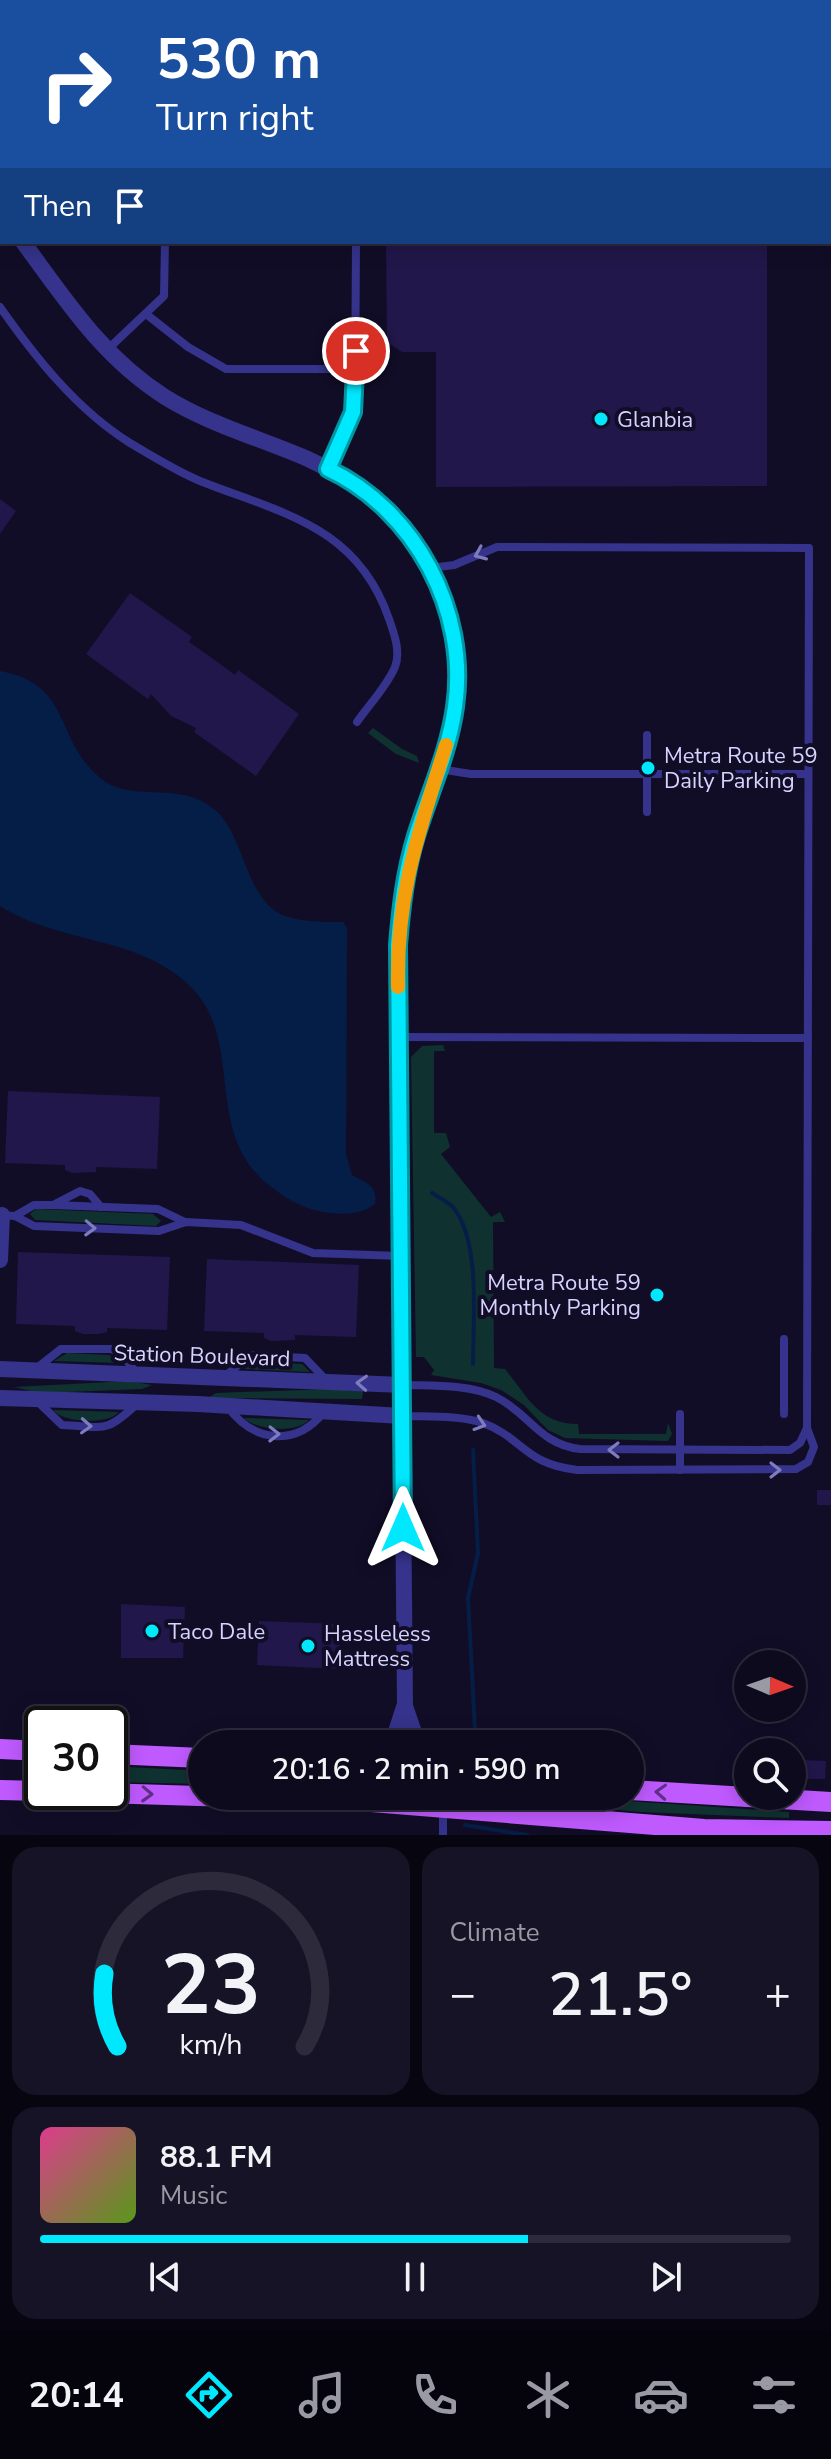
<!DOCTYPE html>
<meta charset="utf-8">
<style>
:root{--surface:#0d0a1d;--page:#161326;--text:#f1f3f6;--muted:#9a9aa4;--line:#2d2b3b;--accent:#00e8fe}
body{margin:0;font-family:"Nunito Sans",sans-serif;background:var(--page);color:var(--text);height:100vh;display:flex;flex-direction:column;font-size:30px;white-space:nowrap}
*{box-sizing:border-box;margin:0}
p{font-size:26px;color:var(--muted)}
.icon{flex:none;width:44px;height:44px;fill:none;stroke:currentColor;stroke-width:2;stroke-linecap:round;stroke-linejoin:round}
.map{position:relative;height:1835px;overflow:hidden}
.drawer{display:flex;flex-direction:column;gap:12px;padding:12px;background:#070610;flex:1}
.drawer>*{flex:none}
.banner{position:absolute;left:0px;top:0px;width:832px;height:244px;box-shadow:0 4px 20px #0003,0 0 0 2px var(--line);background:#1a4fa0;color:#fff;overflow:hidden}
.needle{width:52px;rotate:92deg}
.controls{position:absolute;left:734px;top:1650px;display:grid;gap:16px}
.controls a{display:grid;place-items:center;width:72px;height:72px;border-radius:50%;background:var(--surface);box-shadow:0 4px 20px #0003,0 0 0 2px var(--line);font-size:40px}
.speed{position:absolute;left:24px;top:1706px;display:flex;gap:16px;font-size:40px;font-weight:700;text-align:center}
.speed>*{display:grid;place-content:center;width:104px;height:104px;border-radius:50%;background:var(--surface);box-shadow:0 4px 20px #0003,0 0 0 2px var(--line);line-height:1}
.speed .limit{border:4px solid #111;border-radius:12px;background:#fff;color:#111}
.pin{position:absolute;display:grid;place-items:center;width:68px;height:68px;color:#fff;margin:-34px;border:4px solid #fff;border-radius:50%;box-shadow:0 2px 8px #0007}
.me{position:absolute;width:88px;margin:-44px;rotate:0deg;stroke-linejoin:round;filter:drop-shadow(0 0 6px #0008)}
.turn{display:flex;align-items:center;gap:28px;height:168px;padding:0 24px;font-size:36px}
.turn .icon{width:104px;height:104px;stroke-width:2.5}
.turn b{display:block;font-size:56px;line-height:68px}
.then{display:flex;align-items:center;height:76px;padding:0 24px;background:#0003;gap:16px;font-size:30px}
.big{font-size:60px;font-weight:600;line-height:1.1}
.drawer .widget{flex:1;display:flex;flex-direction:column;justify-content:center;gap:12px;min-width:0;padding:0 28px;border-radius:24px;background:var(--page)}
.drawer .dial{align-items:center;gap:0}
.dial svg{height:208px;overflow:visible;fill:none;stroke:var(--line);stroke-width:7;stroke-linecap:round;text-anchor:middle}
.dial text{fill:var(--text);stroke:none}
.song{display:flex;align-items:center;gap:24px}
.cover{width:96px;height:96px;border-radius:12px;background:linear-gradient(135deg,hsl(330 70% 55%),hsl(90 70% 35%))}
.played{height:8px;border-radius:4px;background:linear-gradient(90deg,var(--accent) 65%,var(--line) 65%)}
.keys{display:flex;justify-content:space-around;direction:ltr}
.heat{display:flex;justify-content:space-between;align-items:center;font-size:44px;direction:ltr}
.drawer .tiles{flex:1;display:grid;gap:12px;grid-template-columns:1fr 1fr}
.widget:last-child{grid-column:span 2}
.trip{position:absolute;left:188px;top:1730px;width:456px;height:80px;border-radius:40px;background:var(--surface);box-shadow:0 4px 20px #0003,0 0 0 2px var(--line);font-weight:600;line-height:80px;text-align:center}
.menu{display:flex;height:128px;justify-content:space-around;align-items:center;background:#05040c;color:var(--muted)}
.menu .icon{width:56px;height:56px}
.menu .on{color:var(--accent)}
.menu b{font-size:36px;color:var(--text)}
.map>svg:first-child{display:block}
</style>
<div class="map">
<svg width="831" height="1835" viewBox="0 0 831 1835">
<rect width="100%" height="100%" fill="#110d27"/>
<g fill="#0f3230">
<polygon points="373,728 402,749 417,756 419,763 396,754 368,733"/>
<path d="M443 1045 445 1051H434V1133H446L450 1147 441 1154 491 1217 500 1212 505 1222H493L494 1368 505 1369C528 1397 539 1424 578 1424L579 1434H666L668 1423 672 1434 668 1441 565 1438 548 1430 524 1405 501 1390 481 1383 431 1375 434 1370 424 1357H416L411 1057 422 1046Z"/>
<polygon points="36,1209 153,1214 161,1221 156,1226 35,1220 30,1214"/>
<polygon points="67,1353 109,1355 121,1363 54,1361"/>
<polygon points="256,1362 302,1364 310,1372 244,1369"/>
<polygon points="129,1381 152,1385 142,1389 40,1393 14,1387"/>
<polygon points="330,1389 363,1391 362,1399 208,1398 216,1393"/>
<path d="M53 1410 119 1412C108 1425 63 1423 53 1410Z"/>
<path d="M244 1418 309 1420C296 1434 256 1430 244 1418Z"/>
<polygon points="110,1766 202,1771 202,1784 110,1782"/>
<polygon points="465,1796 553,1796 789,1812 789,1818 641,1812"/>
</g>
<path fill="#051e48" d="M0 671C72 684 54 738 99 777 131 805 177 779 214 809 247 836 244 904 288 917 304 922 327 922 343 922L347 928 346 1154 352 1175C366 1183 378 1185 375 1204 360 1216 337 1215 318 1211 300 1207 284 1197 270 1186 200 1131 248 1040 188 984 135 935 59 944 0 906Z"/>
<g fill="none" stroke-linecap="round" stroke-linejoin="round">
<g stroke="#051e48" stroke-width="4">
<path d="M432 1193C438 1197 448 1202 453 1207 481 1241 473 1322 473 1364"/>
<polyline points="473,1450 478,1553 468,1598 475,1730"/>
<polyline points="465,1825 527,1835"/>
</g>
</g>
<g fill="#21174a">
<polygon points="386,242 767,242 767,486 436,487 436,352 402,352 387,342"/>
<polygon points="0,499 16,511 0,534"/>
<polygon points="130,593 192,637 189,642 219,663 235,675 238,670 299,714 256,776 194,732 196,728 171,716 151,694 148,699 86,654"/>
<polygon points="8,1091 160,1097 157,1169 96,1167 96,1172 72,1173 65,1170 65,1165 5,1163"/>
<polygon points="18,1252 170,1257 167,1330 107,1328 107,1332 98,1334 83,1334 75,1331 75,1326 16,1324"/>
<polygon points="207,1259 359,1265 356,1337 295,1335 295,1340 271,1341 264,1338 264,1333 204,1331"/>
<rect x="817" y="1490" width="14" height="15"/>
<polygon points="121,1604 185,1607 183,1658 121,1658"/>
<polygon points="259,1621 341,1624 339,1669 257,1665"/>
<polygon points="800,1760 826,1761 825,1779 800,1779"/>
</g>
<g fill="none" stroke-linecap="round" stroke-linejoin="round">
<g stroke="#35338b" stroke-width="8">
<polyline points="0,167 2,164"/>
<path d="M0 307C36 358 76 409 130 443 152 456 176 471 200 481 280 513 357 525 389 619 394 633 401 652 395 667 387 686 369 705 357 722"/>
<polyline points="146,314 188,347 226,369 356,369"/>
<polyline points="108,349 164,296 165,242"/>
<polyline points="328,469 355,402 356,242"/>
<polyline points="439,769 471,774 808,774"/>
<polyline points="647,812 647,735"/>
<polyline points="399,1037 808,1038"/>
<polyline points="53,1205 80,1191 90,1194 101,1207"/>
<polyline points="0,1215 15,1216 34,1226 159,1231 186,1222 241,1225 313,1253 401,1256"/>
<polyline points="15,1216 34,1205 53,1205 158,1209 185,1222"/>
<polyline points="37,1368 61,1349 111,1349 121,1353 137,1374"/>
<polyline points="225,1376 251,1355 305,1358 326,1380"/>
<path d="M403 1385C432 1386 469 1384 496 1397 530 1414 539 1444 580 1449L790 1450 800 1443 807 1428"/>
<path d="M35 1399 62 1425C105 1427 105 1434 138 1403"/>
<path d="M227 1406C253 1442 295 1448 324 1412"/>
<polyline points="784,1414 784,1339"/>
<path d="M402 1416C428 1417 459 1415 483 1423 523 1438 524 1464 577 1470L796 1469 808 1462 814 1447 807 1428 809 548 497 547 454 565 431 568"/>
<polyline points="680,1470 680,1414"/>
<polyline points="443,1835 443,1807"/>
</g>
<g stroke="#35338b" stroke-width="16">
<polyline points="0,213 2,215"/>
<path d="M23 242C66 300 102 357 165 397 210 425 260 438 308 459 396 499 455 577 457 675 458 732 432 784 416 838 405 873 400 908 398 945L405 1706 418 1744"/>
<polyline points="0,1260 2,1215"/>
<polyline points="0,1369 403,1385"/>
<polyline points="0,1398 198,1404 402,1416"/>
<polyline points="392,1744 404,1707"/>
</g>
<g stroke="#bf5aff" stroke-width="20">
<polyline points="0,1749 42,1751"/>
<polyline points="110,1754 202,1758"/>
<polyline points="0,1790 42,1791"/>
<polyline points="630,1790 831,1802"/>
<polyline points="69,1792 359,1801 704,1829 831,1831"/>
</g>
</g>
<defs><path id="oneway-chevron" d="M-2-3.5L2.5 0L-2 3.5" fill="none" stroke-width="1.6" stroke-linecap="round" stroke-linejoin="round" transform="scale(2)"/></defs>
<g stroke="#7e7bbf">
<use href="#oneway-chevron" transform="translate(480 554) rotate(157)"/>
<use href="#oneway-chevron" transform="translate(90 1228) rotate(2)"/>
<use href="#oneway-chevron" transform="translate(362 1383) rotate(-177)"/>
<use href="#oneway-chevron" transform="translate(480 1424) rotate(18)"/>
<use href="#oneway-chevron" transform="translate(86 1426) rotate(3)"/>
<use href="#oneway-chevron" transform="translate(274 1434) rotate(1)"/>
<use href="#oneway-chevron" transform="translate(614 1450) rotate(180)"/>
<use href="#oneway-chevron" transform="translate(775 1470)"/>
</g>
<g stroke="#5f3088">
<use href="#oneway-chevron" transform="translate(661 1792) rotate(-177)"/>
<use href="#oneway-chevron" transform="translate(147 1794) rotate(2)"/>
</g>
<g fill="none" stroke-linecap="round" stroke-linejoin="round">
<g stroke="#0097a5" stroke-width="20">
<path id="route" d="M356 351 353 412 328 469C415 510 469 611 455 707 449 751 429 794 416 836 405 872 401 908 398 945L403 1528"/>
</g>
<use href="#route" stroke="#00e8fe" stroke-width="14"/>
<path stroke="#f59e0b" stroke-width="14" d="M398 987C396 893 419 832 446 745"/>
</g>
<g fill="#00e8fe" stroke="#110d27" stroke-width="3">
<circle cx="601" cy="419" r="8"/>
<circle cx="648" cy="768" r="8"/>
<circle cx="657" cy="1295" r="8"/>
<circle cx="152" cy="1631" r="8"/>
<circle cx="308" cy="1646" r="8"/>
</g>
<g text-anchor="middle" stroke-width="8" stroke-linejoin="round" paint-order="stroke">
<g font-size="22" fill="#d7d3ff" stroke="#110d27" text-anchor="start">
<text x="617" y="427">Glanbia</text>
<text x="664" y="763">Metra Route 59<tspan x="664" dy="25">Daily Parking</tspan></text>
<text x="641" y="1290" text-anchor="end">Metra Route 59<tspan x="641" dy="25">Monthly Parking</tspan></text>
<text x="168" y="1639">Taco Dale</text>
<text x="324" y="1641">Hassleless<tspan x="324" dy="25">Mattress</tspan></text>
</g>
<g font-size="22" fill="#d7d3ff" stroke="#110d27">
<text transform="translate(202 1355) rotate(2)" y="8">Station Boulevard</text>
</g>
</g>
</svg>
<div class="controls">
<a><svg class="needle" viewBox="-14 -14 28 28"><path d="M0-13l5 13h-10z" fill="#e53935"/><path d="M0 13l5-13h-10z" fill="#9a9aa4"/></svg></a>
<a><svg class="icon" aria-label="search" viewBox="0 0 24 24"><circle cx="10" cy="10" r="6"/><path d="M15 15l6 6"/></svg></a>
</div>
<div class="speed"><div class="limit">30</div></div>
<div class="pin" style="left:356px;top:351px;background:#d93025"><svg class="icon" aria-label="arrive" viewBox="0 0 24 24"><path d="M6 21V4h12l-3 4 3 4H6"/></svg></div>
<svg class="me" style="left:403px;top:1528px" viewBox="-20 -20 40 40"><path d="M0-17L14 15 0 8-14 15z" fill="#00e8fe" stroke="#fff" stroke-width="4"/></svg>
<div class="trip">20:16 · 2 min · 590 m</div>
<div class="banner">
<div class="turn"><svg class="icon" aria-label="right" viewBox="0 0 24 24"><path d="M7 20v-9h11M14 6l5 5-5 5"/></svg><div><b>530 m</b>Turn right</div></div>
<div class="then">Then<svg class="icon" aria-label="arrive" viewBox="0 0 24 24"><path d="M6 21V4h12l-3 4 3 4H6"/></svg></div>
</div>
</div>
<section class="drawer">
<div class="tiles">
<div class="widget dial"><svg viewBox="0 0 100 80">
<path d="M14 69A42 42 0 1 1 86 69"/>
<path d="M14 69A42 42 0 0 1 9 41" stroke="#00e8fe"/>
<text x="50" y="56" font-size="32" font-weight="700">23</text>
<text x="50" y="72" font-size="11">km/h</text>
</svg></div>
<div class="widget"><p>Climate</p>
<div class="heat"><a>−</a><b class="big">21.5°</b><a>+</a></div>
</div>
<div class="widget">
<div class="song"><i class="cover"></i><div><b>88.1 FM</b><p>Music</p></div></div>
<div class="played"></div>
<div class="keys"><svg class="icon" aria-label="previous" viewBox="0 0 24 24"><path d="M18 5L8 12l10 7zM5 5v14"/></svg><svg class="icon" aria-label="pause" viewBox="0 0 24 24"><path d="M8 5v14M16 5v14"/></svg><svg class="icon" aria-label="next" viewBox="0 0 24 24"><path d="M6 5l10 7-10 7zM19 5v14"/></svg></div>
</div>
</div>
</section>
<nav class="menu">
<b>20:14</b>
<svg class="icon on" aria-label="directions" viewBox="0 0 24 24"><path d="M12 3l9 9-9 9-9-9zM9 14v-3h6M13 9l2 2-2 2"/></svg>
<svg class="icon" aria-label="music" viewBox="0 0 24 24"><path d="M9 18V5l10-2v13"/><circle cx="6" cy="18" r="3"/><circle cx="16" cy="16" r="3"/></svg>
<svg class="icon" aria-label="phone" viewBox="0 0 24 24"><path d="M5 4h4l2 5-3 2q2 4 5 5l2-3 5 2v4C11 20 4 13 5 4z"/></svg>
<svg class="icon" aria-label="climate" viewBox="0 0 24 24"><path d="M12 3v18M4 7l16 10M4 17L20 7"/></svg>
<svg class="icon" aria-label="car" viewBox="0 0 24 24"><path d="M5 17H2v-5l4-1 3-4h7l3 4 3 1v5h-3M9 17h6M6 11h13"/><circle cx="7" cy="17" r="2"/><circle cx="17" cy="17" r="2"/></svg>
<svg class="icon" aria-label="filters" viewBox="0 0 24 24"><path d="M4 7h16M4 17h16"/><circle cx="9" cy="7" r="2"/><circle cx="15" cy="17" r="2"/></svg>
</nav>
